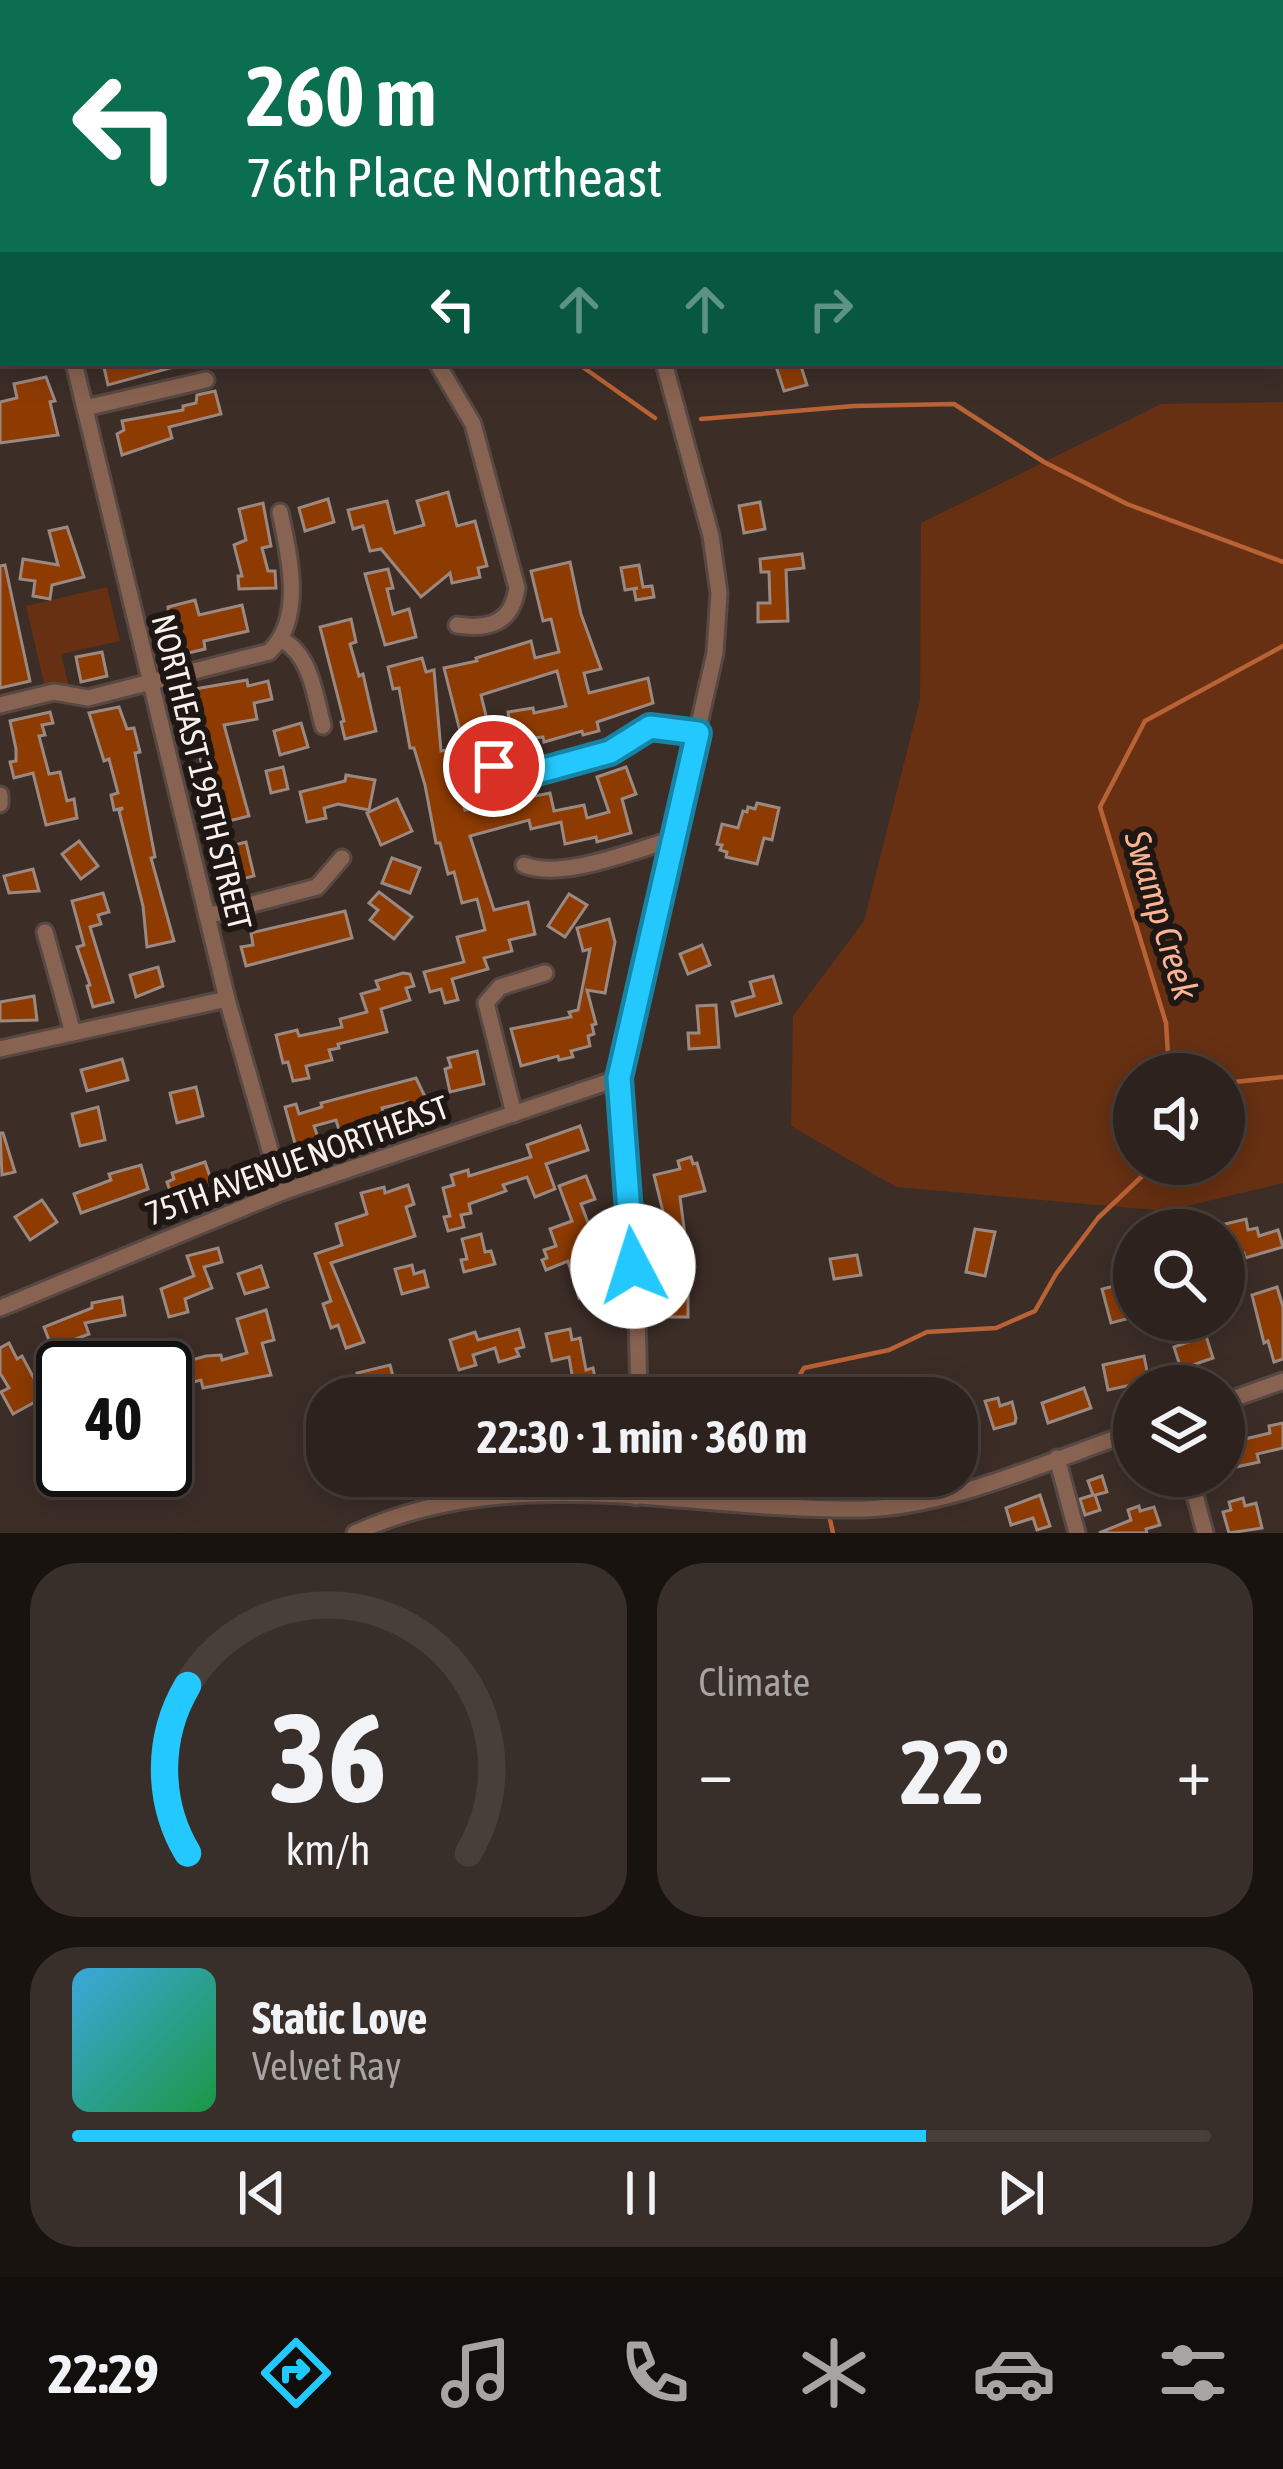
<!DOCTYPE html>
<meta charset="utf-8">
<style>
:root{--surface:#2d221d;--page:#392f2a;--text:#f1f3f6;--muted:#a7a4a4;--line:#483f3b;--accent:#23c9fe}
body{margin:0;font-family:"Asap Condensed",sans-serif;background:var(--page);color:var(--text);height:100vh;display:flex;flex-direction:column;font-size:45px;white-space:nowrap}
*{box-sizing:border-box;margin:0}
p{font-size:39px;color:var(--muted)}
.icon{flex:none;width:66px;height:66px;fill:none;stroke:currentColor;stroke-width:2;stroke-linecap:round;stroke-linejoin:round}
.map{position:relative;height:1533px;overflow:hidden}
.drawer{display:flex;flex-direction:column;gap:30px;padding:30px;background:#191310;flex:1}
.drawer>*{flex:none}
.hud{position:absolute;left:0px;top:0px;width:1284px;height:366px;box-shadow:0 6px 30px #0003,0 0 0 3px var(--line);background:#0b6e4f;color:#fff;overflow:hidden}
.buttons{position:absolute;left:1113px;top:1053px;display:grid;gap:24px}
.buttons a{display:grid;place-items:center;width:132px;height:132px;border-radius:50%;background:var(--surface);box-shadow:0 6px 30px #0003,0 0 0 3px var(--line);font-size:60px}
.speed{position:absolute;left:36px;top:1341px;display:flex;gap:24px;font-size:60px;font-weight:700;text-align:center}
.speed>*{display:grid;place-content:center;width:156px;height:156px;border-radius:50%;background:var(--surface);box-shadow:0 6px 30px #0003,0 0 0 3px var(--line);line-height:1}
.speed .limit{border:6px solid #111;border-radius:18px;background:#fff;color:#111}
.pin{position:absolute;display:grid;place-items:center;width:102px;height:102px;color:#fff;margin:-51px;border:6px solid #fff;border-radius:50%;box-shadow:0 3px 12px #0007}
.me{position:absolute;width:132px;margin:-66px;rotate:355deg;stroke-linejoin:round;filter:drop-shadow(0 0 9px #0008)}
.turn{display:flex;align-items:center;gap:42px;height:252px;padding:0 48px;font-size:54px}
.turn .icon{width:156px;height:156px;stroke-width:2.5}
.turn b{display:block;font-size:84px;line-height:102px}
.lanes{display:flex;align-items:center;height:114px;padding:0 48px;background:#0003;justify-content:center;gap:60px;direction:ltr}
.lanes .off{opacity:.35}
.big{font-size:90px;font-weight:700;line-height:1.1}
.drawer .widget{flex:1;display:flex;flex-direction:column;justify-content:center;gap:18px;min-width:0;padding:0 42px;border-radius:48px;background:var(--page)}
.drawer .dial{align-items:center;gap:0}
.dial svg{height:312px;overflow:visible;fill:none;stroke:var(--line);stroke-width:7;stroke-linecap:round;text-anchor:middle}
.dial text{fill:var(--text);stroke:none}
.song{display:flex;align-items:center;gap:36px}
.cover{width:144px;height:144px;border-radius:18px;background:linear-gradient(135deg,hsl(200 70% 55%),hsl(140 70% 35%))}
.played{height:12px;border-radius:6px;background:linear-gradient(90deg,var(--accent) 75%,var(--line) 75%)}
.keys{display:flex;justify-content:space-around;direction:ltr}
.heat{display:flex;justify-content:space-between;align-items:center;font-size:66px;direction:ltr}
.drawer .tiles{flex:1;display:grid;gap:30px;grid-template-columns:1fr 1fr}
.widget:last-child{grid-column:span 2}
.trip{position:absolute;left:306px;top:1377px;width:672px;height:120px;border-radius:48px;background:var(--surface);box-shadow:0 6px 30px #0003,0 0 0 3px var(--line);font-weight:700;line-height:120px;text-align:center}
.tab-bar{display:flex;height:192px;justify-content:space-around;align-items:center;background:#120e0c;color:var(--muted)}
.tab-bar .icon{width:84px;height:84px}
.tab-bar .current{color:var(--accent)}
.tab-bar b{font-size:54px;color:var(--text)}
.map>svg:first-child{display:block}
</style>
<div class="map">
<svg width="1283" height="1533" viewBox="0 0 1283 1533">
<rect width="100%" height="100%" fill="#3c2d27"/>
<g fill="#673012" fill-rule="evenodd">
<polygon points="12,0 566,0 567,3 13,3"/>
<path d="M1283 402V1183L1166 1211 896 1187 791 1126 793 1016 864 921 920 700 921 523 1161 404ZM1224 1074V1164H1134V1074Z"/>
<polygon points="107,587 120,641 61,654 69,687 45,687 26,606"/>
</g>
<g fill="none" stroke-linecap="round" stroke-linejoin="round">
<g stroke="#b96235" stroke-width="4.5">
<polyline points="577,363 655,418"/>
<polyline points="701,419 854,406 954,404 1044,462 1127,504 1283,562"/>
<polyline points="1181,1074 1168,1055 1166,1023 1100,807 1145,721 1283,646"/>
<polyline points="1224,1083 1283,1077"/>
<polyline points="786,1398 804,1368 889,1350 927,1332 996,1328 1035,1311 1056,1274 1098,1218 1155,1164"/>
<polyline points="821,1476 827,1504"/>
<polyline points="829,1515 833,1533"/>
</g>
</g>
<g fill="#8e3b02" stroke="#9b8981" stroke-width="3">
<polygon points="103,363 173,363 174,367 108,385"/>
<polygon points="775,363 800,363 807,385 784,391"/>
<polygon points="46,377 55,401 50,402 58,435 0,443 0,402 17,398 14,384"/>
<polygon points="215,391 221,414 169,427 172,438 122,455 117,434 124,430 122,421 183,410 183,406 196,403 197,395"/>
<polygon points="448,492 457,526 475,521 487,566 478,568 480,577 452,583 450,573 421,597 381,549 370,551 363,526 353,529 348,510 387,501 395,533 424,525 417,501"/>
<polygon points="328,499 334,522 305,531 299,508"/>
<polygon points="760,502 765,529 744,533 739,506"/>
<polygon points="263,503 271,546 262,548 268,571 275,571 276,588 239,589 238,576 242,576 234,545 246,540 239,509"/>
<polygon points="67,527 84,577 52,585 50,599 33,596 35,581 20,579 23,559 58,565 49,531"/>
<polygon points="802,554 804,568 786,570 788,621 758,622 758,603 770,603 769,572 761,572 760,559"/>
<polygon points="570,562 581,614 601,669 584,673 589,693 648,678 653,703 597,722 599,731 583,735 582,731 544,742 543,737 524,739 523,729 511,731 508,712 533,708 534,713 566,706 557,671 481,695 489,728 461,735 444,668 477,661 476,658 531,641 535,658 559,652 551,619 543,621 531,571"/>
<polygon points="5,565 30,681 0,688 0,566"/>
<polygon points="639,565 643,587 652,586 654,597 636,600 634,589 638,588 625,590 621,568"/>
<polygon points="388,569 393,588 387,589 393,614 409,609 416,637 385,645 365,574"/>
<polygon points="195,600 199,615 242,605 248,631 204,641 205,649 184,654 182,647 171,649 168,607"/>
<polygon points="351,619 356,642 350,644 359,676 363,674 376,731 345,739 341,722 344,721 320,627"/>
<polygon points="102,652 107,676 81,682 76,657"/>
<polygon points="422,658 426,672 434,670 441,751 446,750 465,810 550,793 554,811 584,805 587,818 609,812 597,777 626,767 636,794 622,799 631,833 597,842 596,837 565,844 561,822 531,829 529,820 470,836 494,910 528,902 535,934 509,940 512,951 484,958 488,969 452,979 458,1000 445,1003 441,989 430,992 424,972 464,962 457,937 485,930 477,899 462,903 454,872 448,874 440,843 436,843 425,785 414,748 410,748 399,688 393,689 388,667"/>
<polygon points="247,680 248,686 268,681 272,699 254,703 257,719 224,725 249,816 229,821 225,809 214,812 183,691"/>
<polygon points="119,707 127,729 134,728 140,752 135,753 155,857 151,858 174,941 147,947 143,906 119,811 123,808 114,810 111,795 118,793 109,759 104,761 89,713"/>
<polygon points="50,712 53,723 42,725 45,735 39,736 49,774 60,772 67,801 74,799 77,818 46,825 33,773 14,778 10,762 16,761 16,749 10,721"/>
<polygon points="301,723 308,747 280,755 274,731"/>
<polygon points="283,767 288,789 271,793 266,771"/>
<polygon points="346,775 375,780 369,810 338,804 324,808 326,818 307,822 300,792 345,781"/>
<polygon points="397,799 412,831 381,845 367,813"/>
<polygon points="757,803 779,808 772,840 764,838 757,864 726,857 727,852 720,850 722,845 717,844 722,824 738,828 743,811 747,812 748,807 755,809"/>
<polygon points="79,841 98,866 81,879 62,854"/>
<polygon points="246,842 254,876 234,881 226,847"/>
<polygon points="392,858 420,868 410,893 382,883"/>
<polygon points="33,869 39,891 9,893 4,876"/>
<polygon points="379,892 412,917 394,939 370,920 378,910 369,903"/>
<polygon points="103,893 109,912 98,915 101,924 90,927 113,1002 93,1007 87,986 90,985 77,947 84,945 72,901"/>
<polygon points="569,894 587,905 565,937 548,926"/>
<polygon points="345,911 352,938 246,966 241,947 253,945 251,933"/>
<polygon points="609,919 615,942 605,993 587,990 596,1024 592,1025 594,1034 588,1036 590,1046 571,1051 573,1057 559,1060 558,1056 521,1066 511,1029 571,1017 569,1012 578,1010 590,949 583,951 577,928"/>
<polygon points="702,945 710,965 688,974 680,954"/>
<polygon points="158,967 163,986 136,997 130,975"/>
<polygon points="403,973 410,974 414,986 406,988 410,1000 381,1009 387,1032 338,1044 339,1048 329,1050 332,1060 306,1066 309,1078 293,1081 288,1062 283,1063 276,1035 297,1030 299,1036 342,1027 340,1019 367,1012 361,994 379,989 376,981"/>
<polygon points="773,976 781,1003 736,1016 732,1002 754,996 750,982"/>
<polygon points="34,996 37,1020 0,1021 0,1002"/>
<polygon points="716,1005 719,1047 689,1049 688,1033 699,1033 697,1006"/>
<polygon points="477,1051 484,1084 450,1092 445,1069 451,1067 448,1058"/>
<polygon points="122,1059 128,1080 87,1091 81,1070"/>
<polygon points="416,1078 429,1105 410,1110 408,1102 382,1108 384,1117 339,1130 336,1120 314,1126 319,1140 296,1147 285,1107 296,1104 299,1114 322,1107 321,1103"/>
<polygon points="196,1087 203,1116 177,1123 170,1093"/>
<polygon points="98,1107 105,1140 80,1146 72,1114"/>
<polygon points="580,1126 588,1150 546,1164 555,1189 535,1197 527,1177 503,1185 506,1191 469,1204 471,1213 461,1215 464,1227 448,1231 444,1217 450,1216 443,1188 454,1185 451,1175 468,1170 469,1176 531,1157 527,1145"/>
<polygon points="0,1133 3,1133 15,1172 2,1175"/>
<polygon points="691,1157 693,1164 697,1163 705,1191 680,1197 688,1259 688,1317 669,1317 668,1279 675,1278 669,1249 666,1249 661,1225 666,1224 654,1175 680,1169 678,1161"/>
<polygon points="205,1162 213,1185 173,1199 167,1182 174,1179 172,1173"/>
<polygon points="141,1165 148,1189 81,1213 74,1194 111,1180 109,1174"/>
<polygon points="586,1176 595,1199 581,1204 592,1233 579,1237 598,1293 579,1298 568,1261 546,1270 542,1260 547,1258 544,1250 556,1246 550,1229 572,1221 559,1186"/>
<polygon points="408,1185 414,1204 406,1207 415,1236 331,1263 364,1342 346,1348 338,1325 331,1328 323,1304 331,1301 315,1254 342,1245 336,1224 367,1214 361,1193 384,1187 385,1193"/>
<polygon points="42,1200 57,1222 30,1240 15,1217"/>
<polygon points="1246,1219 1248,1230 1257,1228 1259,1236 1278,1230 1283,1247 1245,1258 1244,1253 1224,1258 1221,1225"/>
<polygon points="975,1229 995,1232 985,1276 966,1272"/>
<polygon points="481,1234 485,1252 491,1251 495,1264 464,1272 461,1260 467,1259 462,1239"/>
<polygon points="218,1248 222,1262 204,1267 212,1288 185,1299 188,1312 169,1317 161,1289 194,1276 187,1256"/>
<polygon points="857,1255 861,1275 834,1279 830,1259"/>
<polygon points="412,1265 414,1274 424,1271 428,1287 402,1294 395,1269"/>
<polygon points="261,1266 268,1287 245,1294 238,1274"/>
<polygon points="1126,1283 1134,1317 1111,1323 1102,1289"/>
<polygon points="1277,1287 1283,1307 1283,1359 1274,1362 1268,1341 1264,1343 1252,1295"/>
<polygon points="122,1297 125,1315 85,1323 89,1334 52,1348 44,1327 92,1308 92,1303"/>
<polygon points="266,1310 274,1340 262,1343 271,1375 203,1388 201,1380 165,1389 165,1371 178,1367 177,1364 206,1356 221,1355 222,1360 247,1353 237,1319"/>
<polygon points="519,1329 524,1347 516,1349 519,1356 499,1362 495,1348 473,1355 476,1365 459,1370 450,1340 475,1332 478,1340"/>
<polygon points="570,1329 572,1340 580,1338 586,1370 593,1368 599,1398 576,1398 569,1357 552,1361 546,1334"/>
<polygon points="1206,1336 1213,1358 1181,1369 1174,1347"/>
<polygon points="9,1343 17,1359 22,1356 44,1397 13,1414 1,1392 9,1388 0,1373 0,1348"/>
<polygon points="1144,1356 1149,1381 1108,1390 1103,1365"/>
<polygon points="390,1365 398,1395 363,1398 357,1373"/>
<polygon points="1084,1388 1091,1408 1048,1423 1042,1403"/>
<polygon points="998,1398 1000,1406 1012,1402 1016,1418 1015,1423 994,1429 985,1401"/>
<polygon points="967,1417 973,1439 957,1444 957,1420"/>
<polygon points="1283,1423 1283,1448 1257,1454 1259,1462 1227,1469 1224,1444 1270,1433 1269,1426"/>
<polygon points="1102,1476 1107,1492 1095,1495 1100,1510 1085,1515 1080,1499 1093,1495 1088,1481"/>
<polygon points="1040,1495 1050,1526 1037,1530 1033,1518 1011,1525 1006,1508"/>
<polygon points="1243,1498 1245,1506 1256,1503 1262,1528 1229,1533 1223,1512 1231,1510 1229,1502"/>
<polygon points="1139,1506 1140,1511 1154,1507 1160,1525 1146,1529 1147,1533 1099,1533 1131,1520 1128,1510"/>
</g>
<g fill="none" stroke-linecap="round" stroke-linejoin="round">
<g stroke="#574843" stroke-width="21">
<g id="minor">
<polyline points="853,0 853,3"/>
<polyline points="0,64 3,76"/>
<polyline points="74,363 227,999 282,1192"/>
<path d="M437 363 473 424 517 588C512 623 489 630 457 625"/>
<polyline points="85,408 206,380"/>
<path d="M282 640C311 655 315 696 323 726"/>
<path d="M0 705 54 692 88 698 269 652C305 619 289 555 280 512"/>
<polyline points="494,766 537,772 610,752 650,726 698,733"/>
<polyline points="0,795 0,804"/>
<path d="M524 865C563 880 631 851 671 840"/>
<polyline points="207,916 317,887 342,858"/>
<polyline points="45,932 73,1033"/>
<polyline points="0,1049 227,999"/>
<polyline points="514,1114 486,1003 500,987 545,973"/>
<polyline points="0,1308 282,1192 619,1078"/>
<polyline points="639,1398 637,1313 619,1078 715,653 719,593 711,536 664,363"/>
<polyline points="1224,1402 1283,1381"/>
<polyline points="1057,1458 1077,1533"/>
<polyline points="1190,1476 1205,1533"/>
<polyline points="636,1497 636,1476"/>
<path d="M355 1533C514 1459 694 1512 862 1509 951 1507 1049 1460 1134 1432"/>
</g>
</g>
<g stroke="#574843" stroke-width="24">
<g id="major">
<polyline points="864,3 878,0"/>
<polyline points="0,198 3,198"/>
</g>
</g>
<use href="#minor" stroke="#896351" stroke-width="15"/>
<use href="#major" stroke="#e0926d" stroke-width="18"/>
</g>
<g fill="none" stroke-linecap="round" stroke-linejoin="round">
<g stroke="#1783a5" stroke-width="30">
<polyline id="route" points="494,766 537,772 610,752 650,727 698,733 619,1078 633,1266"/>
</g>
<use href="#route" stroke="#23c9fe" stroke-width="21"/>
</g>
<g text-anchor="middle" stroke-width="12" stroke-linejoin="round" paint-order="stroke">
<g font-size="33" fill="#faf1ec" stroke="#1e1714">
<text transform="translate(202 772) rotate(76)" y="12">NORTHEAST 195TH STREET</text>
<text transform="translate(297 1160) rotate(-20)" y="12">75TH AVENUE NORTHEAST</text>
</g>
<g font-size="36" font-style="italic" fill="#fbb493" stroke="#1e1714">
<text transform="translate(1162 915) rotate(73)" y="13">Swamp Creek</text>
</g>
</g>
</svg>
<div class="buttons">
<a><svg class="icon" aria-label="sound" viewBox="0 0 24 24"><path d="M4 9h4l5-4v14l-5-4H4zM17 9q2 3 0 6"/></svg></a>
<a><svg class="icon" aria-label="search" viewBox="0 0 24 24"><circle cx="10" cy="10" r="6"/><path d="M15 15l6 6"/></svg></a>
<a><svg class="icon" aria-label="layers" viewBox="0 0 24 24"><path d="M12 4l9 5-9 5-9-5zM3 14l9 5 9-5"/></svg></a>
</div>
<div class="speed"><div class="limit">40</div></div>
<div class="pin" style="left:494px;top:766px;background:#d93025"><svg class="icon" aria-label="arrive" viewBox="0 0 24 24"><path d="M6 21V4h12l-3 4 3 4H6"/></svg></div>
<svg class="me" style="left:633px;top:1266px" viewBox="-20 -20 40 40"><circle r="19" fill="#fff"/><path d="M0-13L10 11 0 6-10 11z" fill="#23c9fe"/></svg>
<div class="trip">22:30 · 1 min · 360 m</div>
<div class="hud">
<div class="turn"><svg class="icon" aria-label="left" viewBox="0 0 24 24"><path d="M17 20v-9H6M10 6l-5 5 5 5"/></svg><div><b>260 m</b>76th Place Northeast</div></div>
<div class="lanes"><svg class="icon" aria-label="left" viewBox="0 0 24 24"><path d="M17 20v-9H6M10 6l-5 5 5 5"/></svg><svg class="icon off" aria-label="ahead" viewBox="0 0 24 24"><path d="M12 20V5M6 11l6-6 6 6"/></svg><svg class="icon off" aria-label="ahead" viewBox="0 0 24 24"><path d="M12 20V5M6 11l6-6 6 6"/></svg><svg class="icon off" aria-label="right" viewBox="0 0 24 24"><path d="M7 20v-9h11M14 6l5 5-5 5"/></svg></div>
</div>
</div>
<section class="drawer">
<div class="tiles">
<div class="widget dial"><svg viewBox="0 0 100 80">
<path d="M14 69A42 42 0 1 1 86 69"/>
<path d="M14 69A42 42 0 0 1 14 26" stroke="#23c9fe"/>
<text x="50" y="56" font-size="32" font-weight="700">36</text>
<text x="50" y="72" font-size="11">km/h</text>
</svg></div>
<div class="widget"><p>Climate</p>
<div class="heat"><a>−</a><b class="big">22°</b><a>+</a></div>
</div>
<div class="widget">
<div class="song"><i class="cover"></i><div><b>Static Love</b><p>Velvet Ray</p></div></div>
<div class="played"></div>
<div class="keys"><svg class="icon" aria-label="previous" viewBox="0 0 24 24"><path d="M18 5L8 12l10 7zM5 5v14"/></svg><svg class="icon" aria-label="pause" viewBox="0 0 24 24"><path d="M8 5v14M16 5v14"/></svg><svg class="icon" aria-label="next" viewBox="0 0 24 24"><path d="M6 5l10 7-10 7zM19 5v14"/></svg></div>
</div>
</div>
</section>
<nav class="tab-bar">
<b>22:29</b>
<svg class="icon current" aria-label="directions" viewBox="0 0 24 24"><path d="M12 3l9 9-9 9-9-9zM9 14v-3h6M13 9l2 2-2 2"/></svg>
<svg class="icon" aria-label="music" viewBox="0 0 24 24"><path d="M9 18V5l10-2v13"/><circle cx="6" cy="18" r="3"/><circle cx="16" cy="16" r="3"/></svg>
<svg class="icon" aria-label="phone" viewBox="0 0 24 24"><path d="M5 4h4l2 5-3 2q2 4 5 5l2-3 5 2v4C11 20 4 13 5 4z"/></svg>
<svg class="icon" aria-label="climate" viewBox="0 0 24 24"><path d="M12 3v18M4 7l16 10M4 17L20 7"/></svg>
<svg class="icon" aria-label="car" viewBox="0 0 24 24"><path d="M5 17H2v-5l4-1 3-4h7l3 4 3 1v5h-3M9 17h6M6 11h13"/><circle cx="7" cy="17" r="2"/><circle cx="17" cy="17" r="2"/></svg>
<svg class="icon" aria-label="filters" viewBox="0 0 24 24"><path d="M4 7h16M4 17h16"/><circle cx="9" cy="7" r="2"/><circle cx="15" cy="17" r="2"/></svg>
</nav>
